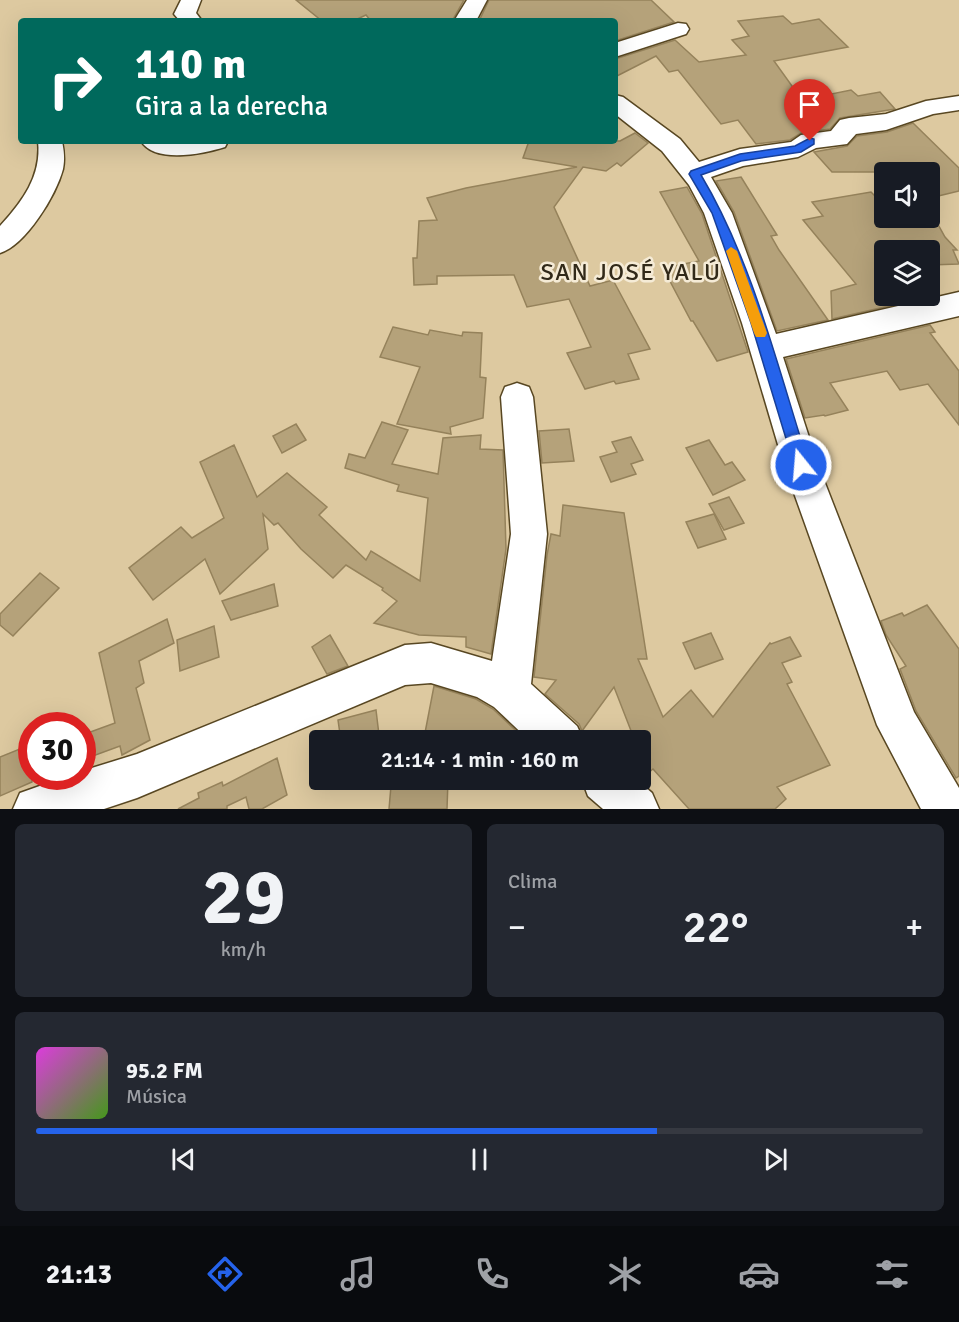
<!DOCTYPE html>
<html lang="es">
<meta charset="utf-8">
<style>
:root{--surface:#171b24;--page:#242831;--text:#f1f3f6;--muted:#9ea1a6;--line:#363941;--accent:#2563eb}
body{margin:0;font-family:Signika,sans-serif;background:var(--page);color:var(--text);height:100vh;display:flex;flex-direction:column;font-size:22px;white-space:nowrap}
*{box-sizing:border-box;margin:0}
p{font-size:20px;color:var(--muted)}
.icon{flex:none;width:33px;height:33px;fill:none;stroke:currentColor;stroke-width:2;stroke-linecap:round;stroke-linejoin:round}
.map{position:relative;height:809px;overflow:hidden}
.drawer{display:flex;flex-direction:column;gap:15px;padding:15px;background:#0d0f14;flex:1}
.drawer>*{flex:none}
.guide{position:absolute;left:18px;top:18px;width:600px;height:126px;border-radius:6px;box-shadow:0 6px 24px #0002;background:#00695c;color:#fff;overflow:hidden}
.fabs{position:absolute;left:874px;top:162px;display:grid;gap:12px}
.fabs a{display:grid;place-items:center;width:66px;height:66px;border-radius:6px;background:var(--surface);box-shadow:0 6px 24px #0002;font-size:30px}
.speed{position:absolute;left:18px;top:712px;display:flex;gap:12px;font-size:30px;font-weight:700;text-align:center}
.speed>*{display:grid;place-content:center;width:78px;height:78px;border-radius:50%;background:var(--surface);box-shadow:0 6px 24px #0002;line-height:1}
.speed .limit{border:9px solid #d22;background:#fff;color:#111}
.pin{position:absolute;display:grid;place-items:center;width:51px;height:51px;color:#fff;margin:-62px -26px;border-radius:50% 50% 50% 0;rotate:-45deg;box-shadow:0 0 6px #0007}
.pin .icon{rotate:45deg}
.me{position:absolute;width:66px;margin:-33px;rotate:343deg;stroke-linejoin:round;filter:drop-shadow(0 0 4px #0008)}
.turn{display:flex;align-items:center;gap:21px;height:126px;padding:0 18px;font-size:27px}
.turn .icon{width:78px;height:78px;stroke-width:2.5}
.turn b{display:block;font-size:42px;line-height:51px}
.big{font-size:45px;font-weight:600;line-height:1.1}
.drawer .tile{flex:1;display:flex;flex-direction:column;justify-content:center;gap:9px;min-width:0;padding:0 21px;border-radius:9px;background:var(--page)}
.drawer .dial{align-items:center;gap:0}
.dial b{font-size:78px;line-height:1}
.song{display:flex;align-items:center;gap:18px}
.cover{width:72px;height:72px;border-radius:9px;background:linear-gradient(135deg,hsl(300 70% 55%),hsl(100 70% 35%))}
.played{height:6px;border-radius:3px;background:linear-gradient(90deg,var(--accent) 70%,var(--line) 70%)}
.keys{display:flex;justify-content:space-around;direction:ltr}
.heat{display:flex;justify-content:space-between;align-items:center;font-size:33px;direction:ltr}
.drawer .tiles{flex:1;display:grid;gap:15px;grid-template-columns:1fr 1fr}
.tile:last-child{grid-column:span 2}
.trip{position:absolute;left:309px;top:730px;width:342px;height:60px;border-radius:6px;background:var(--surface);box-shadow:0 6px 24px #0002;font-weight:600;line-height:60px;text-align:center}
.tab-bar{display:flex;height:96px;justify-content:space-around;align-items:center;background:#090b0e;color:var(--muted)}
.tab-bar .icon{width:42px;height:42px}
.tab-bar .on{color:var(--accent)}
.tab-bar b{font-size:27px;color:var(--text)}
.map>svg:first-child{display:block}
</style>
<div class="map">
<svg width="959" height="809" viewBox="0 0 959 809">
<rect width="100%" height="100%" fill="#ddc9a0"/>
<g fill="#b5a27a" stroke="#95825b" stroke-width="1.5">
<polygon points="296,0 464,0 452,21 371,21 366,15 353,21 322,21"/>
<polygon points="489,0 651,0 674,22 615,41 615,21 479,21"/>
<polygon points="783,16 792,24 819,19 848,47 774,61 802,100 851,90 858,96 880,92 895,109 840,118 830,129 801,133 790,140 756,144 738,120 721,124 678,70 669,72 656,56 615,77 615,59 675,40 699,62 746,55 732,40 749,36 738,21"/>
<polygon points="913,123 959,168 959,191 930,198 930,172 832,172 814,152 847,146 857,136 887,132"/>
<polygon points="635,133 648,143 621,166 617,163 606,171 583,167 554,207 590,286 613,280 650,349 628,354 639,379 616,384 614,381 585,389 567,353 591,347 569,299 527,307 514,275 437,276 437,284 414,285 413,258 417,258 419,221 437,220 427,198 466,188 577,167 523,158 529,141 620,141"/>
<polygon points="741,177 777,235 771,236 779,250 828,320 777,331 734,212 716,181"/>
<polygon points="687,187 702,214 748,352 717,361 693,321 691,321 663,268 699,261 660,192"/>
<polygon points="871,192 885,206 885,218 928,218 930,220 930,210 945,237 957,250 953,250 959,264 930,265 930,250 885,250 885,296 907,296 911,301 832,319 831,291 856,284 803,220 823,216 812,202"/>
<polygon points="930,325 935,332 930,333 959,371 959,425 928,384 900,390 887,371 830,383 848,410 825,416 824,415 805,418 786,359"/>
<polygon points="393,327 428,335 430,330 462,336 463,332 482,333 480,377 486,378 483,418 450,427 451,434 397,424 420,367 380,357"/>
<polygon points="382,422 408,430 392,464 438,474 443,438 481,435 480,449 503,450 506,549 491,654 466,647 466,637 419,635 374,623 397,601 382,590 383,588 346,565 333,578 301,549 278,523 274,525 263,514 268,549 220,594 205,559 153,600 129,568 181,527 192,538 224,518 200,462 234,445 257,497 287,473 327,507 319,515 366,560 371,551 420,581 428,498 397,491 399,485 345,468 349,454 365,458"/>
<polygon points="296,424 306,440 282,453 273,436"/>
<polygon points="569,429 574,461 542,463 539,431"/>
<polygon points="631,437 643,460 631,464 636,474 611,482 600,457 617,452 612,442"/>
<polygon points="709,440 725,465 732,462 745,480 713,495 686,448"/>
<polygon points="729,497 744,523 724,530 709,504"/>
<polygon points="563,505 624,513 647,659 638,659 663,717 691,690 713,717 770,643 771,644 790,637 801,656 782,663 792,682 787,684 830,765 777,787 786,799 775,809 689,809 653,769 640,780 640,741 635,741 614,687 582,731 579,724 545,694 556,680 534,677 547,555 551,534 560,536"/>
<polygon points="714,514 726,539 698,548 686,522"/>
<polygon points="40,573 59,588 13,636 0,625 0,614"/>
<polygon points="274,584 278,606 231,620 222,601"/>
<polygon points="927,605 959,649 959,776 956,778 916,711 900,669 906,666 886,635 881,621 902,613 904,616"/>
<polygon points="167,619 174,643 139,661 144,683 136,688 150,740 122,755 120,746 82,760 82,735 115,723 99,653"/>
<polygon points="214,626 219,657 180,671 177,640"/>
<polygon points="711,633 723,659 695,669 683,643"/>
<polygon points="330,635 348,666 327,674 312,647"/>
<polygon points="434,686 476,699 493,709 527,741 440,741 424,738"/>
<polygon points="376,710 379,735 355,741 341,741 338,720"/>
<polygon points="32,744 32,782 0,796 0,757"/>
<polygon points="277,758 287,795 262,809 249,809 246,797 227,806 227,809 178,809 199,798 198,793 222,782 223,786"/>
<polygon points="414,780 448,780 447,809 389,809 391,786 414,786"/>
</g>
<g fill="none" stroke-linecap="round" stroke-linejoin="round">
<g stroke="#584722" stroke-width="3">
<g id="minor">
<polygon points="181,0 201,0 196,13 202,21 180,21 174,14"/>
<polygon points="467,0 487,0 476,21 454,21"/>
<polygon points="678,23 686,24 689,29 686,34 615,57 615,43"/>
<polygon points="615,95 623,97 680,139 699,162 740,149 791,142 801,135 831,131 840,120 849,118 886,114 926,101 959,96 959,110 933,114 886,130 856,134 847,144 816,148 798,157 743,166 711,177 732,213 776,334 959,292 959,316 783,357 818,465 914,712 959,788 959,809 921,809 877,725 784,465 742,323 704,213 689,185 662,151 615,114"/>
<path d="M38 141H62C64 151 65 159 63 169 56 195 26 245 0 253V226C22 202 42 176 38 141Z"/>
<path d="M141 141H228L225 147C203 154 155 164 141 141Z"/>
<polygon points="517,383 529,387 533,397 547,534 531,684 577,726 584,741 530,741 494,707 477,697 431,683 405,685 137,798 104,809 13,809 20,793 65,777 82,777 82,771 137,754 405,645 431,643 492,661 511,534 501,397 505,387"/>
<polygon points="582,780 637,780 652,793 659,809 603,809 588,796"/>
</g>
</g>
<use href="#minor" fill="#fff" fill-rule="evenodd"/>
</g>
<path fill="#2563eb" stroke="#184099" stroke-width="1.5" d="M810 138 814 139V144L801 152 741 161 701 175C753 262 778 369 809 465L807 470 801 472 796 470 794 465 751 323 712 213 689 174 691 171 740 154 795 146Z"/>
<polygon fill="#f59e0b" points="731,247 737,251 767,333 765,337 756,337 754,333 726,251"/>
<g text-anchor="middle" stroke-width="5" stroke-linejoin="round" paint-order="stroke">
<g font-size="24" letter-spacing="1.5" fill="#312919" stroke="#f5ebd6">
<text x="631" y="280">SAN JOSÉ YALÚ</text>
</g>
</g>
</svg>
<div class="fabs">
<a><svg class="icon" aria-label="sound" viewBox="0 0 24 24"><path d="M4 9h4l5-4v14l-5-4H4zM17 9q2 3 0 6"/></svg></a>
<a><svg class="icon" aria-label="layers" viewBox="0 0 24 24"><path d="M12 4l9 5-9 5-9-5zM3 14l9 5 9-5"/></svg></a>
</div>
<div class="speed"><div class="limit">30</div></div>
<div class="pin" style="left:810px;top:141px;background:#d93025"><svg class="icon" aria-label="arrive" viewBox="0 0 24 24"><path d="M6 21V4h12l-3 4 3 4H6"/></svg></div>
<svg class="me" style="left:801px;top:465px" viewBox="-20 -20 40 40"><circle r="17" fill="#2563eb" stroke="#fff" stroke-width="3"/><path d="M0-11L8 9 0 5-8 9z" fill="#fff"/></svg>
<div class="trip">21:14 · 1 min · 160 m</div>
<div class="guide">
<div class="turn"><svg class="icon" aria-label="right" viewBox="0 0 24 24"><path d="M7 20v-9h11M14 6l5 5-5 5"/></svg><div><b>110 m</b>Gira a la derecha</div></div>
</div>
</div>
<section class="drawer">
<div class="tiles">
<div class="tile dial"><b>29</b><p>km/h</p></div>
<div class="tile"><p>Clima</p>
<div class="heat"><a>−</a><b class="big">22°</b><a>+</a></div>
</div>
<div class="tile">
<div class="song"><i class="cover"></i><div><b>95.2 FM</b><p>Música</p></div></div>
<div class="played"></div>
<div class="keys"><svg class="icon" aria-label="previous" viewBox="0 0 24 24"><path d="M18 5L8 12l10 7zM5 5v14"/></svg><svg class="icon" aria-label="pause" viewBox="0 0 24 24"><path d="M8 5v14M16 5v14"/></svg><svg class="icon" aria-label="next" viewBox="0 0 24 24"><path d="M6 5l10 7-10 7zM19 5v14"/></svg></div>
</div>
</div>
</section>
<nav class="tab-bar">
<b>21:13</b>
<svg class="icon on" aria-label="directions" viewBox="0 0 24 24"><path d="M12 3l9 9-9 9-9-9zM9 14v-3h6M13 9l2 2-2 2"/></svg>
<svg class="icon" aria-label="music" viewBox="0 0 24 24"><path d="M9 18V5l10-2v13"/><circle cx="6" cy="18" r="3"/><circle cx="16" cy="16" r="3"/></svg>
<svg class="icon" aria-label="phone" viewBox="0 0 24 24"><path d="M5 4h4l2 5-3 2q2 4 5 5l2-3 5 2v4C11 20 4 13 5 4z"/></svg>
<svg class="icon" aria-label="climate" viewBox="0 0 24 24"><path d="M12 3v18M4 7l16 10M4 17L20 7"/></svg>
<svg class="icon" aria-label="car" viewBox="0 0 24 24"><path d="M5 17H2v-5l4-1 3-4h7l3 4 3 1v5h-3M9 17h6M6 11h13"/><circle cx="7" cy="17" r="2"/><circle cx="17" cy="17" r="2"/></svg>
<svg class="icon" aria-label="filters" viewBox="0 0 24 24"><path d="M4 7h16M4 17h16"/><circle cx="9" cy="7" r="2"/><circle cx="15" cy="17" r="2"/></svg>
</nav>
